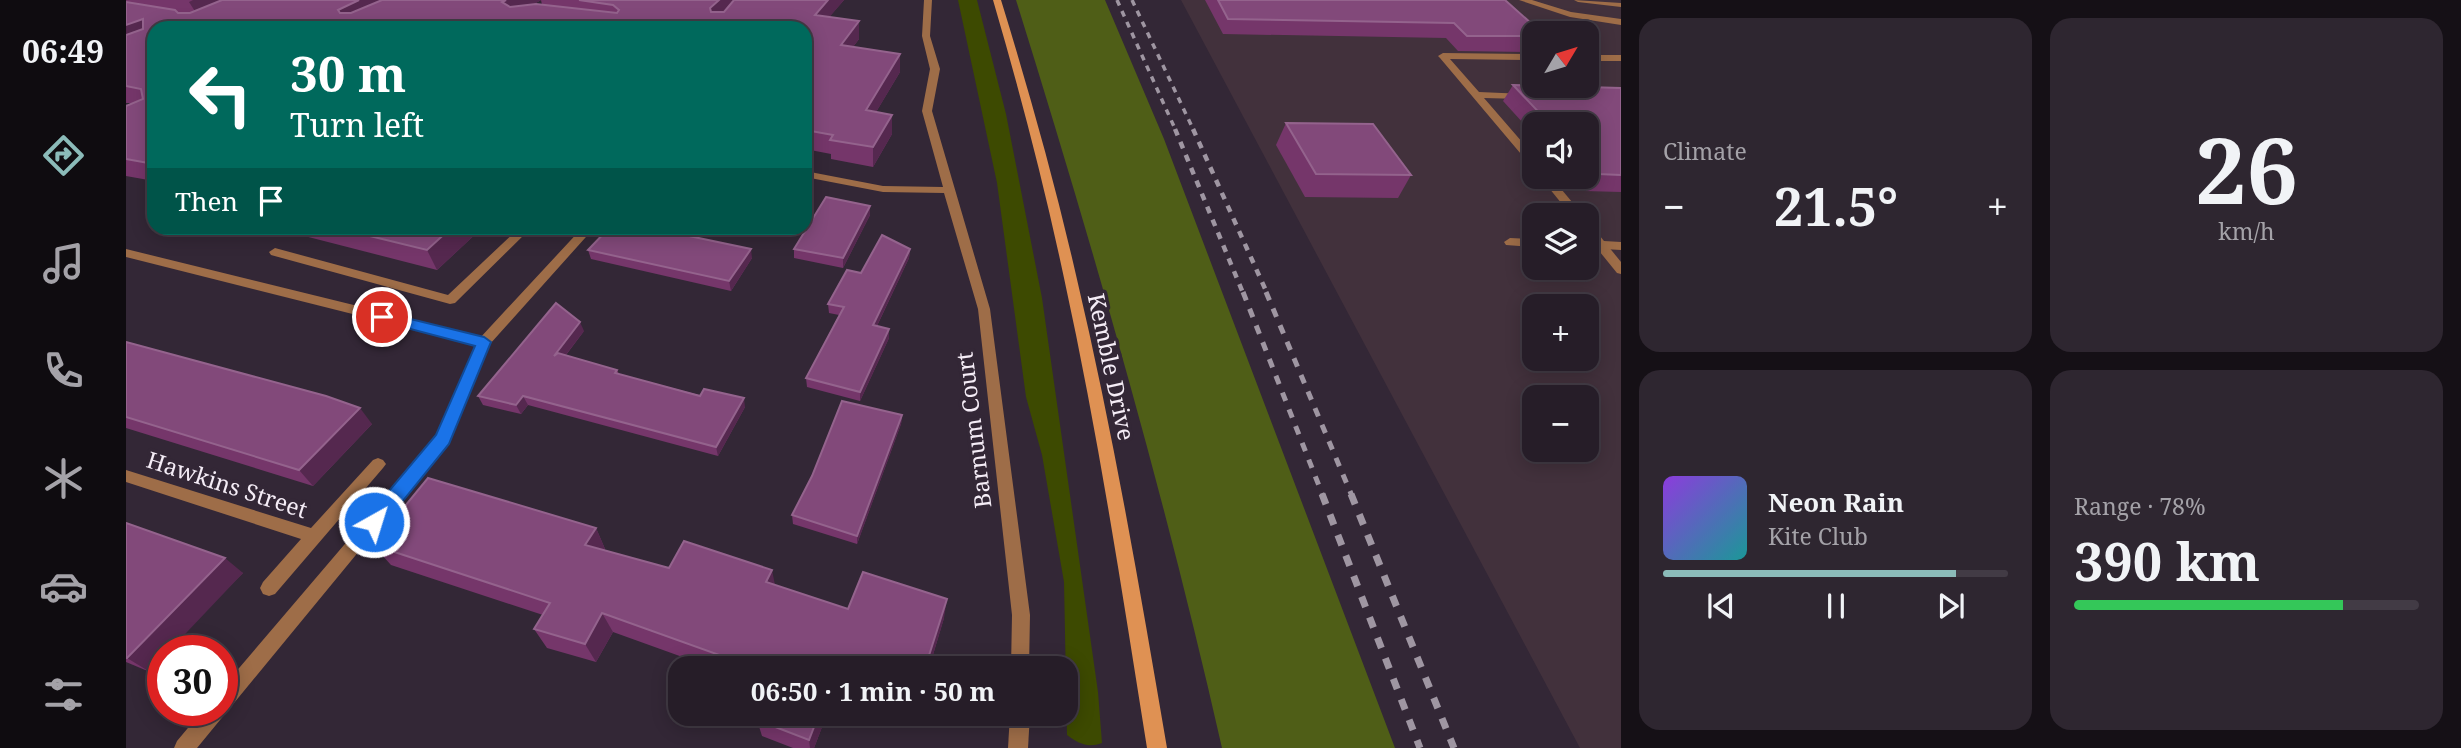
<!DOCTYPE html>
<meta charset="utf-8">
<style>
:root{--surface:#261d28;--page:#2e2630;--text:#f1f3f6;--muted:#a4a2a8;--line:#423b45;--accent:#8bbbb9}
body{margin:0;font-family:"Noto Serif",serif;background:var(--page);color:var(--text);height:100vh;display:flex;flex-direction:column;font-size:26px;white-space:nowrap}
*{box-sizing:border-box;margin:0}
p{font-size:23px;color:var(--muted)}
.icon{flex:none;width:38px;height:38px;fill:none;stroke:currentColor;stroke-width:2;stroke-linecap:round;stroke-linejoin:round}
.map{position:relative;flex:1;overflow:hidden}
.drawer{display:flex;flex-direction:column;gap:18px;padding:18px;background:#151016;width:840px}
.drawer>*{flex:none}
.banner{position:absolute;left:21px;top:21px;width:665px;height:214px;border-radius:21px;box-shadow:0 4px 18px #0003,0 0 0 2px var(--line);background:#00695c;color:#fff;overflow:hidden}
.needle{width:46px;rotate:52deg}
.controls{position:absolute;left:1396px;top:21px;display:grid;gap:14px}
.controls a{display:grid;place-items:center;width:77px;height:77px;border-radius:14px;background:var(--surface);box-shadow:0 4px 18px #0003,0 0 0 2px var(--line);font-size:35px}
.speed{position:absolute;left:21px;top:635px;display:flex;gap:14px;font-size:35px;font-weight:700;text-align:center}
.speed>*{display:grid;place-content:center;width:91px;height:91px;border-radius:50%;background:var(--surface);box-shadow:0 4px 18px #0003,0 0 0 2px var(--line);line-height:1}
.speed .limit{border:10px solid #d22;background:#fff;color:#111}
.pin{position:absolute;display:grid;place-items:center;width:60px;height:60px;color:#fff;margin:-30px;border:4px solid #fff;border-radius:50%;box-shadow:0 2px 7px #0007}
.me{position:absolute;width:77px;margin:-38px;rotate:39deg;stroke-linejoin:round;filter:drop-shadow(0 0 5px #0008)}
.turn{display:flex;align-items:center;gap:24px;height:147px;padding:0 28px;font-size:32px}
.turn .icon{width:91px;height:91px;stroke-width:2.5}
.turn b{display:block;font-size:49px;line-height:60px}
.then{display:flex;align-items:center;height:66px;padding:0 28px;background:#0003;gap:14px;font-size:26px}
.big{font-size:52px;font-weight:700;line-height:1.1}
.drawer .tile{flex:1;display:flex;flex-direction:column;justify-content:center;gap:10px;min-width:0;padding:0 24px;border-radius:21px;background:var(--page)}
.drawer .dial{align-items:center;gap:0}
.dial b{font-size:91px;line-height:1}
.song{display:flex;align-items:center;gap:21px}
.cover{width:84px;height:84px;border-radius:10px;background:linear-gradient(135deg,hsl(270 70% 55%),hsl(180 70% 35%))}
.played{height:7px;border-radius:4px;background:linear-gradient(90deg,var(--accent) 85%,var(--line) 85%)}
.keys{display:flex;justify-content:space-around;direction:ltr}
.heat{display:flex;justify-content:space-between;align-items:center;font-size:38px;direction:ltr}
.charge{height:10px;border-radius:5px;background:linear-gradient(90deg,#34c759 78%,var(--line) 0)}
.drawer .tiles{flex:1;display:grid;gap:18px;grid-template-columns:repeat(2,1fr)}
.trip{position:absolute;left:542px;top:656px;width:410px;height:70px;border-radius:21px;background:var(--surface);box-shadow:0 4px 18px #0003,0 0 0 2px var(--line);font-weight:700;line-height:70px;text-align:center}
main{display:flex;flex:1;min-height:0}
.menu{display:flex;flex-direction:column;width:126px;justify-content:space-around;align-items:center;background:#0f0c10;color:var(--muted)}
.menu .icon{width:49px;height:49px}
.menu .current{color:var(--accent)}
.menu b{font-size:32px;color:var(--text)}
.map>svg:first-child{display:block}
</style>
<main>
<nav class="menu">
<b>06:49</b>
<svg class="icon current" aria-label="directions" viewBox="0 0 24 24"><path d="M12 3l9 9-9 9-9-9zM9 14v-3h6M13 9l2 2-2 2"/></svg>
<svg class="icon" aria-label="music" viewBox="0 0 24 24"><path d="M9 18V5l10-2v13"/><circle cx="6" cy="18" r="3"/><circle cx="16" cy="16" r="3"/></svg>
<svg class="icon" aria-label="phone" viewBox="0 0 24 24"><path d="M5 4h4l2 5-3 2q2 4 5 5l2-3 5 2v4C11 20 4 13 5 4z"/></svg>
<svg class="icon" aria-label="climate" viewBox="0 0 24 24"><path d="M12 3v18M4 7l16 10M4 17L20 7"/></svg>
<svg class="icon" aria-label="car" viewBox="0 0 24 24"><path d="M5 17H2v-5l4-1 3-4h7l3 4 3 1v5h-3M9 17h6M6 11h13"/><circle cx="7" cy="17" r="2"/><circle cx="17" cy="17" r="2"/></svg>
<svg class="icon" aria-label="filters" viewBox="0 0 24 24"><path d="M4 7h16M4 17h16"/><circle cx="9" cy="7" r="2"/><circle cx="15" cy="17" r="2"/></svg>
</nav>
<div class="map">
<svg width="1495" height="748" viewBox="0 0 1495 748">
<rect width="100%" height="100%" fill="#332736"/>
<path fill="#42313c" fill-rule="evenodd" d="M1055 0H1495V748H1454ZM1409 33H1461V86H1409ZM1409 124H1461V177H1409ZM1409 215H1461V268H1409ZM1409 306H1461V359H1409ZM1409 397H1461V450H1409Z"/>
<path fill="#3d4a01" d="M832 0H851L880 114 916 298 972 692 976 743C962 748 953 744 941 735L938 582 916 455 900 397 871 183Z"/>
<path fill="#4f5e17" d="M890 0H979L1038 139 1269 748H1096C1039 496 967 247 890 0Z"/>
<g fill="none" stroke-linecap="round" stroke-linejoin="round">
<g fill="#9e6d48" fill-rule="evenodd">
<polygon points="1448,0 1495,3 1495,7 1452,2"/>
<polygon points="1317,53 1409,54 1409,60 1324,59 1353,92 1399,94 1401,96 1396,99 1358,98 1409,157 1409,167 1405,166 1314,58 1312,56"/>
<rect x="1461" y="55" width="34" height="6"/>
<polygon points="1414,177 1425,177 1457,215 1445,215"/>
<polygon points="1461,224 1465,225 1495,262 1495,274 1491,273 1461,236"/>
<polygon points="393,228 405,228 329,303 324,304 145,255 143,252 149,248 322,295"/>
<polygon points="0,249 358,337 365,342 358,347 0,257"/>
</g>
<g fill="#9e6d48" fill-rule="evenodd">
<polygon points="798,0 806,0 804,36 814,69 806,111 864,309 904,615 903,668 885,668 886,615 852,309 818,193 757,192 679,177 679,171 757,186 817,187 796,111 804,69 796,36"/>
<polygon points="1393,0 1406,0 1445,12 1495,19 1495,25 1444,17"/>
<polygon points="456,228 468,228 364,344 322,443 71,748 48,748 51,741 77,710 96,710 96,688 311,436 353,339"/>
<polygon points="1384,238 1409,239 1409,247 1380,245 1378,242"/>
<polygon points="1461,240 1495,242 1495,250 1461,248"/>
<polygon points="252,458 257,460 260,464 257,468 149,594 143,596 137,594 134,588 137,582 175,539 0,482 0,470 185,528 247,460"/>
<polygon points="884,714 904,714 902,748 882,748"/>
</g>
<path fill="#df9153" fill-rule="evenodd" d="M867 0H875C903 91 929 183 950 275 987 431 1014 590 1041 748H1021C996 591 972 433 938 278 918 184 894 92 867 0Z"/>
<g stroke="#9f96a2" stroke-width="3.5" stroke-dasharray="6 6" stroke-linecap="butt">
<polyline points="991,0 1050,131"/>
<polyline points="1006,0 1068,131"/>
</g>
<g stroke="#9f96a2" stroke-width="4.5" stroke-dasharray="7 7" stroke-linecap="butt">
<polyline points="1049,129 1117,293"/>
<polyline points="1067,129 1141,293"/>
</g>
<g stroke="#9f96a2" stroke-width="5" stroke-dasharray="9 9" stroke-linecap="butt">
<polyline points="1117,292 1197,496"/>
<polyline points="1140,292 1226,496"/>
</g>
<g stroke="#9f96a2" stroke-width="7" stroke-dasharray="11 11" stroke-linecap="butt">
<polyline points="1196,494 1294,748"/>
<polyline points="1225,494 1328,748"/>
</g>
</g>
<g fill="#75366a" fill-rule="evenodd">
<path d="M0 0H718L703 17 733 39 727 47 774 72 750 112 766 134 747 167 705 159V154L679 149V28H28V181L0 176V104L1 105 5 103H0ZM415 0 416 5 408 4Z"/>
<polygon points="1079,0 1379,0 1409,33 1409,52 1332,51 1320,38 1097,34"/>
<polygon points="1387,85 1495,88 1495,192 1458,191 1446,177 1461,177 1461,124 1409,124 1409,136 1377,101"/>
<polygon points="1160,123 1285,175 1272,198 1179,197 1150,145"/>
<polygon points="744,206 744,215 717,268 668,258 668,249"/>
<polygon points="157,228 356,228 311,270 159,231"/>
<polygon points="784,249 783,258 751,326 763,338 734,401 681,387 680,378 713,315 703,313 702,304 735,273"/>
<polygon points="462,250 626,258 605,291 465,259"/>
<polygon points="458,331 440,355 491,370 493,374 619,407 592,456 402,405 395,414 357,405 352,396"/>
<polygon points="0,342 246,424 187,486 0,428"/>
<polygon points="776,415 775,424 731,544 667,524 666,515"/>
<polygon points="0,523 117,573 37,651 37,658 24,672 0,662"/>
<polygon points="470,528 479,549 478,550 543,568 649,585 722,609 818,618 803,668 587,668 487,632 470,662 421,648 408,629 417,615 265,565 247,545"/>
<polygon points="633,714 701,714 688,748 667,748 636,736 631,720"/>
</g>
<g fill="#55284f">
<polygon points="67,0 127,0 74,19 63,2"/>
<polygon points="233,0 275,0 220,27 212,10"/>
<polygon points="380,0 415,0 382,20 376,2"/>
<polygon points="593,0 612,0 587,26 584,8"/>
<polygon points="702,0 718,0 690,33 689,15"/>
<polygon points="17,19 28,35 0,47 0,25"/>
<polygon points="733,21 733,39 715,63 715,45"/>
<polygon points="774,54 774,72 740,129 740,110"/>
<polygon points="766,115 766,134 747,167 747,147"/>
<polygon points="744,206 744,215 717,268 717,258"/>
<polygon points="325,228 356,228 311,270 301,250"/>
<polygon points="625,249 626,258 605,291 603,281"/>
<polygon points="784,249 783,258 747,334 747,325"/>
<polygon points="454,322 458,331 432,365 428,356"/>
<polygon points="763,329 763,338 734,401 734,392"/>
<polygon points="397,396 402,405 395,414 390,405"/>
<polygon points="618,398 619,407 592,456 590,447"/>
<polygon points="234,408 246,424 187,486 173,470"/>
<polygon points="776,415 775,424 731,544 731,536"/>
<polygon points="470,528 479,549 470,565 459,545"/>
<polygon points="99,558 117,573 43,651 37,651 37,658 24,672 1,658"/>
<polygon points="646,570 650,590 640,582"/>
<polygon points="821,599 818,618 803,668 799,668"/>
<polygon points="476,613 487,632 470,662 459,644"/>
<polygon points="693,714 701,714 688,748 684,748 683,740"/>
</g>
<g fill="#82497a" stroke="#94638d" stroke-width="2">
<polygon points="96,0 233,0 212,10 214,13 225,13 256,0 380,0 376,2 384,7 410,4 491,13 493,10 487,5 453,0 593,0 584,8 585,12 598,12 608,0 702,0 689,15 733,21 715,45 774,54 740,110 766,115 747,147 704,140 707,135 679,130 679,28 28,28 28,164 0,159 0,106 17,99 15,89 0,86 0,35 17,29 17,19 0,25 0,2 49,10 52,13 64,13"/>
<polygon points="1092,0 1379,0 1416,33 1409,33 1409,36 1341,36 1328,23 1102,19"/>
<polygon points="1387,85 1495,88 1495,175 1472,174 1461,163 1461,124 1424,124"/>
<polygon points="1160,123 1247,124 1285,175 1190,174"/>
<polygon points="700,197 744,206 717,258 668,249"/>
<polygon points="211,228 325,228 301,250"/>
<polygon points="483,228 525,228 625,249 603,281 462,250"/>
<polygon points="756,235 784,249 747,325 763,329 734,392 680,378 718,307 702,304 721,270 735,273"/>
<polygon points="430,303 454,322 428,356 432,353 491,370 489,373 574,396 578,389 618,398 590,447 397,396 390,405 352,396"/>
<polygon points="0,342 200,396 234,408 173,470 0,417"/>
<polygon points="716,401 776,415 731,536 666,515 686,476"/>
<polygon points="302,478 470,528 459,545 543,568 558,541 646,570 640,582 722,609 737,572 821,599 799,668 730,668 712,663 710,668 594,668 599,657 476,613 459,644 408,629 424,603 247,545"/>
<polygon points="0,523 99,558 1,658 0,658"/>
<polygon points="633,714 693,714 683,740 631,720"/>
</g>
<polygon fill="#1a73e8" stroke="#114b97" stroke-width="2" points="256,312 358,337 365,342 323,444 255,528 248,530 242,528 239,522 242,516 310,435 349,346 250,320 248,317"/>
<g text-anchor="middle" stroke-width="7" stroke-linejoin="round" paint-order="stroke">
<g font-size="23" fill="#f4ecf6" stroke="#332736">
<text transform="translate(985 367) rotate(78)" y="8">Kemble Drive</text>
<text transform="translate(848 430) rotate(-97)" y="8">Barnum Court</text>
<text transform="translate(101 485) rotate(18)" y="8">Hawkins Street</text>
</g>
</g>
</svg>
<div class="controls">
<a><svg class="needle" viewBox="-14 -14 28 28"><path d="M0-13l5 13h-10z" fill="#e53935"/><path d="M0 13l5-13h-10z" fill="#a4a2a8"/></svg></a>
<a><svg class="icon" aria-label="sound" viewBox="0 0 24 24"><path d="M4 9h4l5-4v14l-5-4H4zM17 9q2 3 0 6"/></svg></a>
<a><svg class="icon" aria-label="layers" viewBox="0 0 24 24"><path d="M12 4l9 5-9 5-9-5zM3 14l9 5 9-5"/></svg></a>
<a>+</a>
<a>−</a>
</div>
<div class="speed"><div class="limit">30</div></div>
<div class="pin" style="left:256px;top:317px;background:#d93025"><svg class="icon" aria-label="arrive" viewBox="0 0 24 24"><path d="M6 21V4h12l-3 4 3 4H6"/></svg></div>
<svg class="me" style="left:248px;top:522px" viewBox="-20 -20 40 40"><circle r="17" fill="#1a73e8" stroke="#fff" stroke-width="3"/><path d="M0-11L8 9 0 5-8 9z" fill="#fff"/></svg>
<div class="trip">06:50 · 1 min · 50 m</div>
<div class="banner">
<div class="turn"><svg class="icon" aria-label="left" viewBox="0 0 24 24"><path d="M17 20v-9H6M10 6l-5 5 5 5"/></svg><div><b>30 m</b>Turn left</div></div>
<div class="then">Then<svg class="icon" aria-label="arrive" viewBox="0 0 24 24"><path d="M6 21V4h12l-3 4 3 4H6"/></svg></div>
</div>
</div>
<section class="drawer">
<div class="tiles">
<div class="tile"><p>Climate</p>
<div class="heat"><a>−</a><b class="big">21.5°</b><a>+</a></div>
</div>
<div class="tile dial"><b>26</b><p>km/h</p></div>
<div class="tile">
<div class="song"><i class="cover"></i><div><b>Neon Rain</b><p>Kite Club</p></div></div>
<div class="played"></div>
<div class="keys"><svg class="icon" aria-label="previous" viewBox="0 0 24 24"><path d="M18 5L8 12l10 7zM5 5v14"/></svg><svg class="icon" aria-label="pause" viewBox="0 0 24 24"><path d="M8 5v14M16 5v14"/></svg><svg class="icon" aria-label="next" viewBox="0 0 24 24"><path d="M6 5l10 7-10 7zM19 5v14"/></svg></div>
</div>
<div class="tile"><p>Range · 78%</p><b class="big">390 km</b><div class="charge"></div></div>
</div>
</section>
</main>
